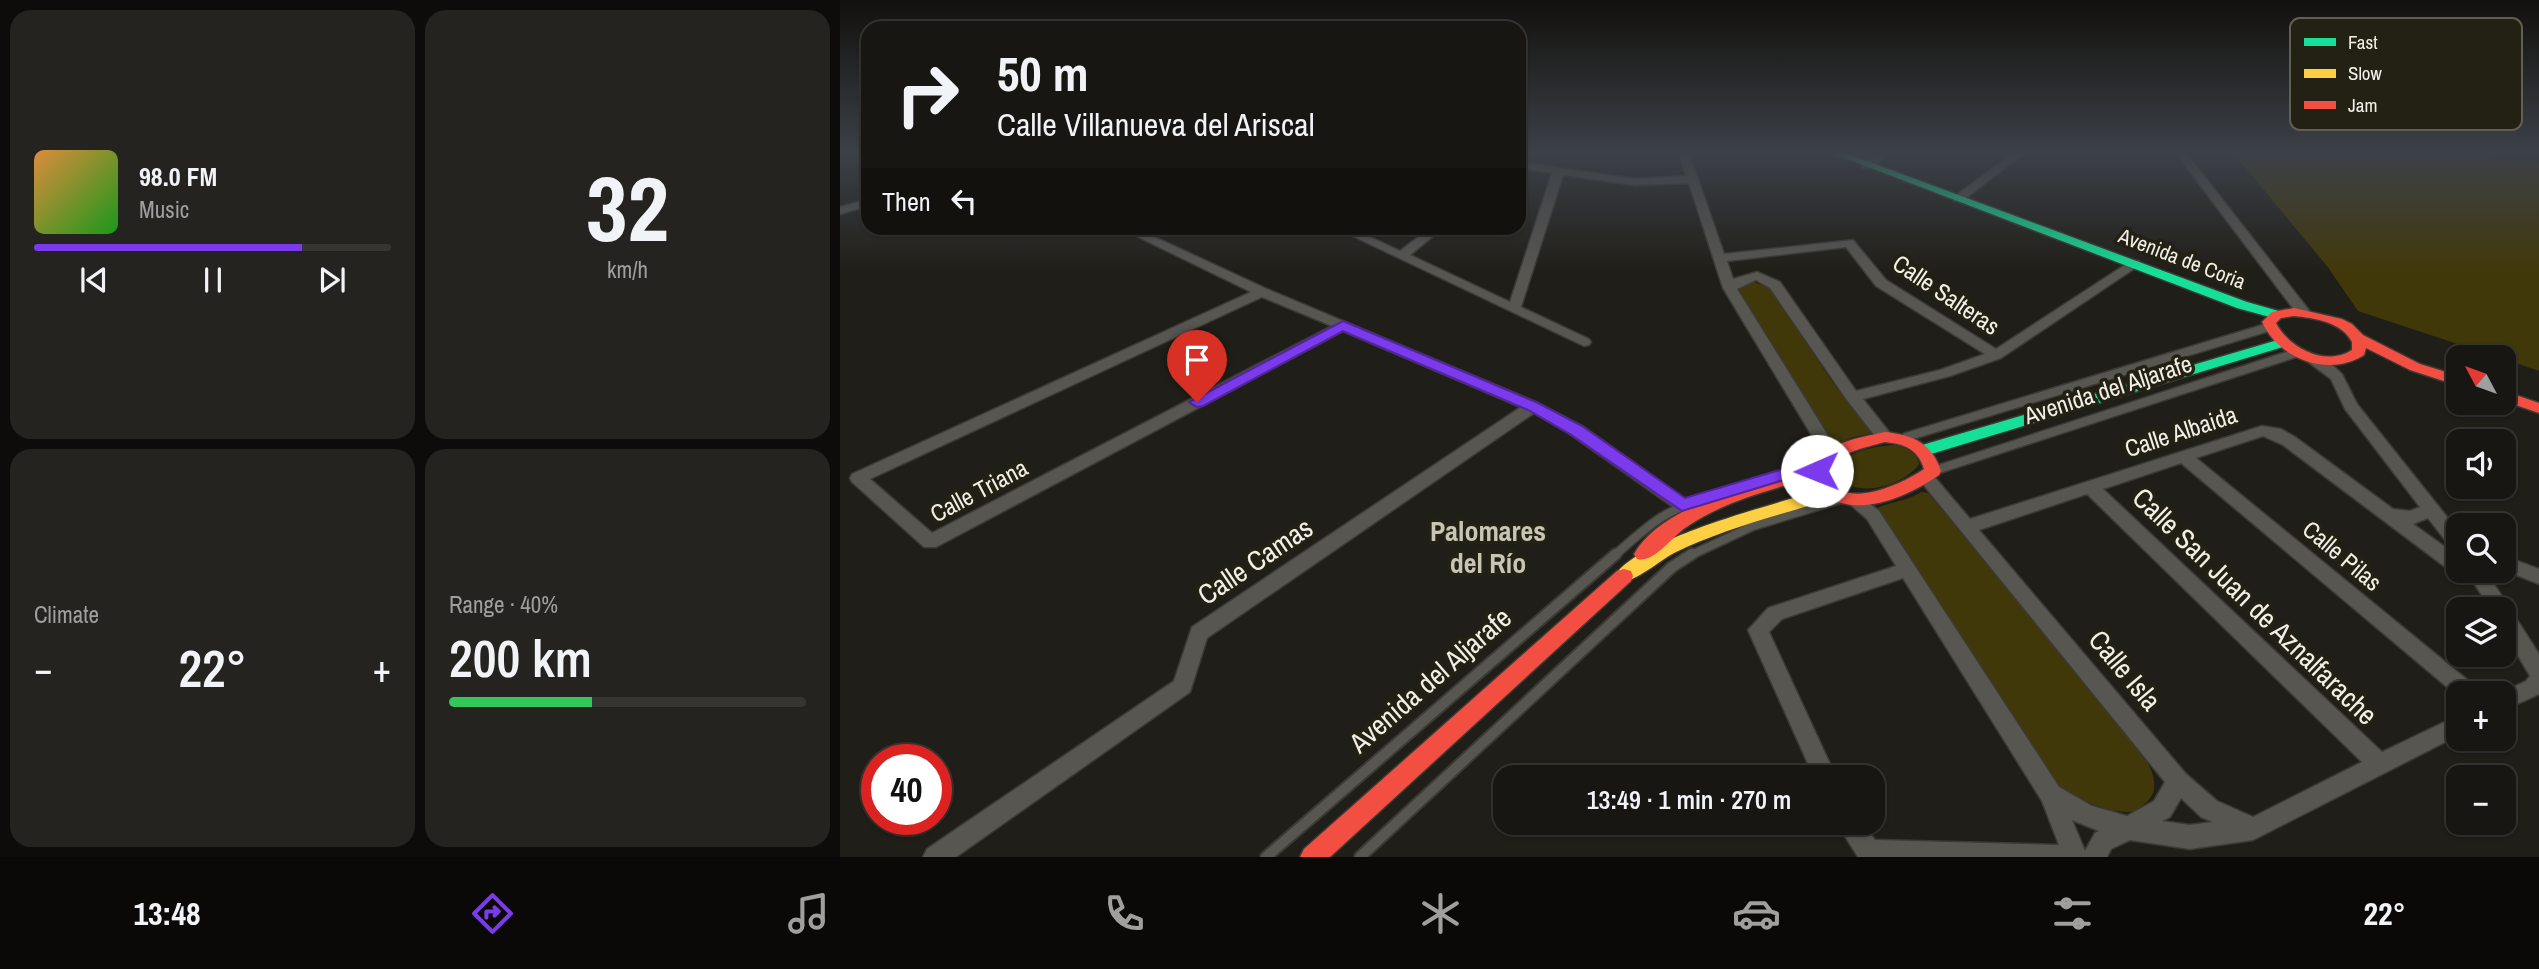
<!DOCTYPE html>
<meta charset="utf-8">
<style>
:root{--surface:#181612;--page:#252320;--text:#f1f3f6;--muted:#9f9f9f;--line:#363532;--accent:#7c3aed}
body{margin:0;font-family:"Archivo Narrow",sans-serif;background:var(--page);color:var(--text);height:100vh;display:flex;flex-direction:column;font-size:26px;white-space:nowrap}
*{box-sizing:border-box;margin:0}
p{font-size:23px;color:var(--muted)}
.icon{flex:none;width:38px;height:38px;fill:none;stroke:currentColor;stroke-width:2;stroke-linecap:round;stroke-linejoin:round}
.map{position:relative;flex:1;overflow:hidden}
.panel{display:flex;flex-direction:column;gap:10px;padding:10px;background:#0d0c0a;width:840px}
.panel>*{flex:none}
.hud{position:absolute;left:21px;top:21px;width:665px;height:214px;border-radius:21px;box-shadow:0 2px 5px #0004,0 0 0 2px var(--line);background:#181612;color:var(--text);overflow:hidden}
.needle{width:46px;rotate:311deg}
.tools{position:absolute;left:1606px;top:345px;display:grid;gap:14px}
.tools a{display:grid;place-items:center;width:70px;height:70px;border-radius:14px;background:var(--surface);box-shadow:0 2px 5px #0004,0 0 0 2px var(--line);font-size:35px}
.speed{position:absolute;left:21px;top:744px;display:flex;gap:14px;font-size:35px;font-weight:700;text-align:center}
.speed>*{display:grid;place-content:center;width:91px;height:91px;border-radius:50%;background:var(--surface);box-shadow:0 2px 5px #0004,0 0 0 2px var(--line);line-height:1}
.speed .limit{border:10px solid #d22;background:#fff;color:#111}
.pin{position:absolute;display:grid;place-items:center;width:60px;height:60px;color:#fff;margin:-72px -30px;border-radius:50% 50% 50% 0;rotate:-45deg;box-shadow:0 0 7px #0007}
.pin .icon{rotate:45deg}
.me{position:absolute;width:77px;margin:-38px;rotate:269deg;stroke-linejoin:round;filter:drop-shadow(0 0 5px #0008)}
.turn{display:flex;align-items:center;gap:24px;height:147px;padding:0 21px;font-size:32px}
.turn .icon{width:91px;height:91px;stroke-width:2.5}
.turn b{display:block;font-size:49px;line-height:60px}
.then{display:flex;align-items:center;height:66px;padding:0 21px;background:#0003;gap:14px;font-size:26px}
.big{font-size:52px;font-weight:600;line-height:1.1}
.panel .tile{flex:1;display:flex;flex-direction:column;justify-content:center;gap:10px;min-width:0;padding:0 24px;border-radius:21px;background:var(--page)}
.panel .dial{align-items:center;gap:0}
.dial b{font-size:91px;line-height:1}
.song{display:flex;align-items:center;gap:21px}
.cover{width:84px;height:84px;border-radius:10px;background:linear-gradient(135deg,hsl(30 70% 55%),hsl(120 70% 35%))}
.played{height:7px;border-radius:4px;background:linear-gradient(90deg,var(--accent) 75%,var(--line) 75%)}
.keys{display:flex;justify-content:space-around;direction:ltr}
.heat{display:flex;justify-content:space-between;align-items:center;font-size:38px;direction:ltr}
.charge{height:10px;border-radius:5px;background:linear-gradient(90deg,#34c759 40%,var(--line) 0)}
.panel .tiles{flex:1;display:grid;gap:10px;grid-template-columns:repeat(2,1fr)}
.trip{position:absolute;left:653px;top:765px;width:392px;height:70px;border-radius:21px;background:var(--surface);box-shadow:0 2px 5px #0004,0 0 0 2px var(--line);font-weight:600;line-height:70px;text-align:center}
.tab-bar{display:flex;height:112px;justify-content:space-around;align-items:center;background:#0a0907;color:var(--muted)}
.tab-bar .icon{width:49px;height:49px}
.tab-bar .active{color:var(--accent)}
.tab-bar b{font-size:32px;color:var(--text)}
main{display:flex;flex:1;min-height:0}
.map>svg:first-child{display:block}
</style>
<main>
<section class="panel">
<div class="tiles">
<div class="tile">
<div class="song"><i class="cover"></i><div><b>98.0 FM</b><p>Music</p></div></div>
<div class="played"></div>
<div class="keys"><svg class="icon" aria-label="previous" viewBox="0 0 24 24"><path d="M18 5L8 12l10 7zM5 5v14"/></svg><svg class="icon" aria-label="pause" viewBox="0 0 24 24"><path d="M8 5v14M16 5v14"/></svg><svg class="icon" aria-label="next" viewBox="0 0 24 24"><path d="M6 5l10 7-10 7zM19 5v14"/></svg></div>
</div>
<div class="tile dial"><b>32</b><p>km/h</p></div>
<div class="tile"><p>Climate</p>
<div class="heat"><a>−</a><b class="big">22°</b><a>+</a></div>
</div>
<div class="tile"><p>Range · 40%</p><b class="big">200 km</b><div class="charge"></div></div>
</div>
</section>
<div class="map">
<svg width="1699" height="857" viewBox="0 0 1699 857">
<rect width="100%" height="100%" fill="#201e18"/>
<g fill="#41380a">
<polygon points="1393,153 1563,153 1699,162 1699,371 1664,359 1664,357 1657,357 1518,311 1487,266"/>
<polygon points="912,281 929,288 993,383 1033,433 1010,438 994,447 898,291 901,285"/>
<path d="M1055 445C1067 448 1076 451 1079 464 1063 487 1016 499 995 476V466C1009 451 1035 446 1055 445Z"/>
<path d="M1081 492 1088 493 1299 748C1310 766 1325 789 1303 805 1299 809 1294 812 1289 812 1267 813 1231 797 1215 782L1035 510C1042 503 1067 502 1081 492Z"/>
</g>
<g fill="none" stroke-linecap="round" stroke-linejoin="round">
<g stroke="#3b3a35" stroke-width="11">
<g id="lane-far1">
<polyline points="1066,437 1429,327"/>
<polyline points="1093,471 1456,353"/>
<path d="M774 556C811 523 824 510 873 496"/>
<polyline points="849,556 913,526 1001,499"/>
</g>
</g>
<g stroke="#3b3a35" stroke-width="14">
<g id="lane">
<polyline points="426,857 776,554"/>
<polyline points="520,857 832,567 852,554"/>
</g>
</g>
<g stroke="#3b3a35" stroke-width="3">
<g id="street">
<path d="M839 153H849L884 254 1013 240 1046 280 1156 349 1291 261H1299L1301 264 1161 358 1110 376 1023 399 1053 437 1045 442 1039 441 1007 400 930 288 916 280 897 289 1000 455 992 461 986 459 883 288 849 183 795 185 723 175 681 307 749 339 751 342 749 345 744 346 496 228H511L560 251 590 228H603L570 255 670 302 712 173 679 168V162L795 179 846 176ZM1006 247 1036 286 1145 354 1100 370 1016 391 940 282 917 272 893 279 887 261Z"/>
<polygon points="1040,153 1052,153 1030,168 1022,168 1022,164"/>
<polygon points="1173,153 1184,153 1122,201 1114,201 1114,197"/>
<polygon points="1336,153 1346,153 1468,309 1470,312 1468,315 1458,315"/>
<polygon points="28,199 28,206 0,214 0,207"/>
<path d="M280 228H295L427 289 698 403 742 426 848 501 851 505 848 509H836L730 434 694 413 367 638 350 692 116 857H83L87 849 334 681 352 627 681 407 503 331 96 547H84L12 482 10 478 12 474 411 292ZM422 297 492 326 92 533 30 479Z"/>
<path d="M1466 351 1489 362 1502 374 1517 404 1619 532V552L1613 550 1588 518 1573 524 1619 557V570H1645L1699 654V694L1664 710V693H1660L1686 681 1690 676 1664 632V609H1651L1626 571 1619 574 1612 572 1443 445 1423 436 1356 458 1636 687 1639 693H1619V697L1341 463 1263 489 1542 752 1619 715V735L1413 840 1350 849 1290 840 1271 849 1267 857H1018L996 822H1022L1035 840 1219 845 1202 801 1063 578 942 619 929 632 996 777H974L908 630 928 608 1056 566 1027 519 1003 498 1006 494H1018L1039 511 1219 787 1252 806 1287 816 1314 801 1325 782 1078 478 1080 474H1092L1130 519 1422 426 1441 429 1455 437 1553 509 1570 511 1580 507 1505 409 1491 379 1459 355 1461 352ZM1247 494 1522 762 1413 817 1377 801 1346 774 1139 530ZM1341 798 1361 817 1373 822 1350 825 1322 821 1330 817ZM1232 820 1259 831 1255 833 1245 851Z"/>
<polygon points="1664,556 1699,569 1699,584 1664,570"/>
</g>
</g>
<g stroke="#3b3a35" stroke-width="3">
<g id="fast">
<polygon points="992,153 1005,153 1407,302 1442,312 1444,315 1437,319 1397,308"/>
<polygon points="1441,339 1446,340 1448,343 1446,346 1091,454 1079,454 1077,450 1079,446"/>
</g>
</g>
<g stroke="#3b3a35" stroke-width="3">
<path id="slow" d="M992 487 998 489 1000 493 998 497C943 514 885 528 834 553 819 561 791 586 777 581L775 576C794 539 949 500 992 487Z"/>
</g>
<g stroke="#3b3a35" stroke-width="3">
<g id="jam">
<path d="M1454 308 1502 319 1512 324 1523 335 1580 364 1619 376V386L1570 370 1526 348 1524 355C1488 378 1439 359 1422 322L1432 312ZM1454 316C1474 318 1502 322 1512 342V350C1486 367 1449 348 1436 323L1441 318Z"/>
<polygon points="1664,391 1699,403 1699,413 1664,401"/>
<path d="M1045 432C1073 435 1092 443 1101 471L1099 475C1064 500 998 527 972 478 929 490 882 502 845 528 832 537 813 564 797 559L794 554C821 505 921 481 971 467 986 442 1019 438 1045 432ZM1045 442C1064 444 1078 449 1084 469 1065 482 1021 503 998 489 992 485 989 478 985 471 999 452 1024 448 1045 442Z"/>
<polygon points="784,569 791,571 793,576 791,581 490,857 460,857 464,849 777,571"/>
</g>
</g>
<use href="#lane-far1" stroke="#575651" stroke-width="8"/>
<use href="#lane" stroke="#575651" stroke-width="10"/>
<use href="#street" fill="#575651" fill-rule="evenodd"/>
<use href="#fast" fill="#16e098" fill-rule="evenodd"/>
<use href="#slow" fill="#ffcf43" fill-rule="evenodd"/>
<use href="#jam" fill="#f24e42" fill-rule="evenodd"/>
</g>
<linearGradient id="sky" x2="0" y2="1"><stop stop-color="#12100d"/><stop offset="0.56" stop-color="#3c4148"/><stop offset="1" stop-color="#3c4148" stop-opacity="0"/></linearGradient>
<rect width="1699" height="273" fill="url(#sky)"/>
<polygon fill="#7c3aed" stroke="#51269a" stroke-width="2" points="503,321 698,403 742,426 845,498 980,458 988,463 983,475 977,477 970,472 842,511 730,434 688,410 503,331 363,406 357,407 349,402"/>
<g text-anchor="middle" stroke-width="7" stroke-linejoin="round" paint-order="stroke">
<g font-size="21" fill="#f1efe7" stroke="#232014">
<text transform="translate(1342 259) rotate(21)" y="7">Avenida de Coria</text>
</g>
<g font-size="24" fill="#f1efe7" stroke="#232014">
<text transform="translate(1106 295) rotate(34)" y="8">Calle Salteras</text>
<text transform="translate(1268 390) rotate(-18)" y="8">Avenida del Aljarafe</text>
<text transform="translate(1341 432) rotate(-18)" y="8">Calle Albaida</text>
<text transform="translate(139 491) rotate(-28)" y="8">Calle Triana</text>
<text transform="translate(1502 556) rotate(40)" y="8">Calle Pilas</text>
</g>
<g font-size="28" font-weight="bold" fill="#c8c5b5" stroke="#232014">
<text x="648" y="541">Palomares<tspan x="648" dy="32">del Río</tspan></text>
</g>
<g font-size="28" fill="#f1efe7" stroke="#232014">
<text transform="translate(415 561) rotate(-34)" y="10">Calle Camas</text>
<text transform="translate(1415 606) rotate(44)" y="10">Calle San Juan de Aznalfarache</text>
<text transform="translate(1285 670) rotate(50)" y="10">Calle Isla</text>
<text transform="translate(590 680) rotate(-41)" y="10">Avenida del Aljarafe</text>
</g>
</g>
<rect x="1450" y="18" width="232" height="112" rx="10" fill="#232014" stroke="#615e53" stroke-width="2"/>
<rect x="1464" y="38" width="32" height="8" fill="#16e098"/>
<rect x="1464" y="69" width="32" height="9" fill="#ffcf43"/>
<rect x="1464" y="101" width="32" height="8" fill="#f24e42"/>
<g font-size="19" fill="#f1efe7">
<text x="1508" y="49">Fast</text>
<text x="1508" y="80">Slow</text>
<text x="1508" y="112">Jam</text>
</g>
</svg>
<div class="tools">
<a><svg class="needle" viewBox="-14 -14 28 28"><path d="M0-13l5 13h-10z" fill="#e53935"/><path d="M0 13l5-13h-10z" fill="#9f9f9f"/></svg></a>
<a><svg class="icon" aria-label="sound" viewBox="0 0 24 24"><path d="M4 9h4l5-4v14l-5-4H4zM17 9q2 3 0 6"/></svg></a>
<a><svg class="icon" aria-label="search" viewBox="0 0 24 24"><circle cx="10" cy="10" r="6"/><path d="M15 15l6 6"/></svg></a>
<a><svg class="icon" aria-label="layers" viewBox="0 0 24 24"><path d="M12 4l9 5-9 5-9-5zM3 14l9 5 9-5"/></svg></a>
<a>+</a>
<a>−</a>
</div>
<div class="speed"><div class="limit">40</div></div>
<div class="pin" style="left:357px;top:402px;background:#d93025"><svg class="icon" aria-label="arrive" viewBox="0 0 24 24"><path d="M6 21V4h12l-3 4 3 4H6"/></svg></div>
<svg class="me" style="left:977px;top:471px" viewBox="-20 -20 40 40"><circle r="19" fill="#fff"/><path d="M0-13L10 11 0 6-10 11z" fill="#7c3aed"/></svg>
<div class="trip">13:49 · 1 min · 270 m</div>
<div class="hud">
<div class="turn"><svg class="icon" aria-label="right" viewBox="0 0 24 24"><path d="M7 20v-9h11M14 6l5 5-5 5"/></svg><div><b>50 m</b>Calle Villanueva del Ariscal</div></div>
<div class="then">Then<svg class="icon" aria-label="left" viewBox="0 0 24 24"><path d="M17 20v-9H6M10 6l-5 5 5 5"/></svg></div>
</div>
</div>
</main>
<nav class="tab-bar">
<b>13:48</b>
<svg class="icon active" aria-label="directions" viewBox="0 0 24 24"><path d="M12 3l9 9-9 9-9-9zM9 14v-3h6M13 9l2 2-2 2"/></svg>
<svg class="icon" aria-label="music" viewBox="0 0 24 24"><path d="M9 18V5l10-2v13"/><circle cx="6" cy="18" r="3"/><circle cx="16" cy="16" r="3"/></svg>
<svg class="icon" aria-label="phone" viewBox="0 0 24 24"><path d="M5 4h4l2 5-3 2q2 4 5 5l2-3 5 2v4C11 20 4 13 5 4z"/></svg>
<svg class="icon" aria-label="climate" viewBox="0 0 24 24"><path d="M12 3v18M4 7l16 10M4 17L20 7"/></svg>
<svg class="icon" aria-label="car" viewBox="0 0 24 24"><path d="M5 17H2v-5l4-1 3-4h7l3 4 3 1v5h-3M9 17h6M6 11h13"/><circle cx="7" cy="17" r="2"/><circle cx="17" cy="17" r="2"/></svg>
<svg class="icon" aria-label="filters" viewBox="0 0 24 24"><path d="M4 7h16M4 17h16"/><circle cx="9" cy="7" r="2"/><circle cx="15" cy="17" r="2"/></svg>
<b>22°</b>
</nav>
